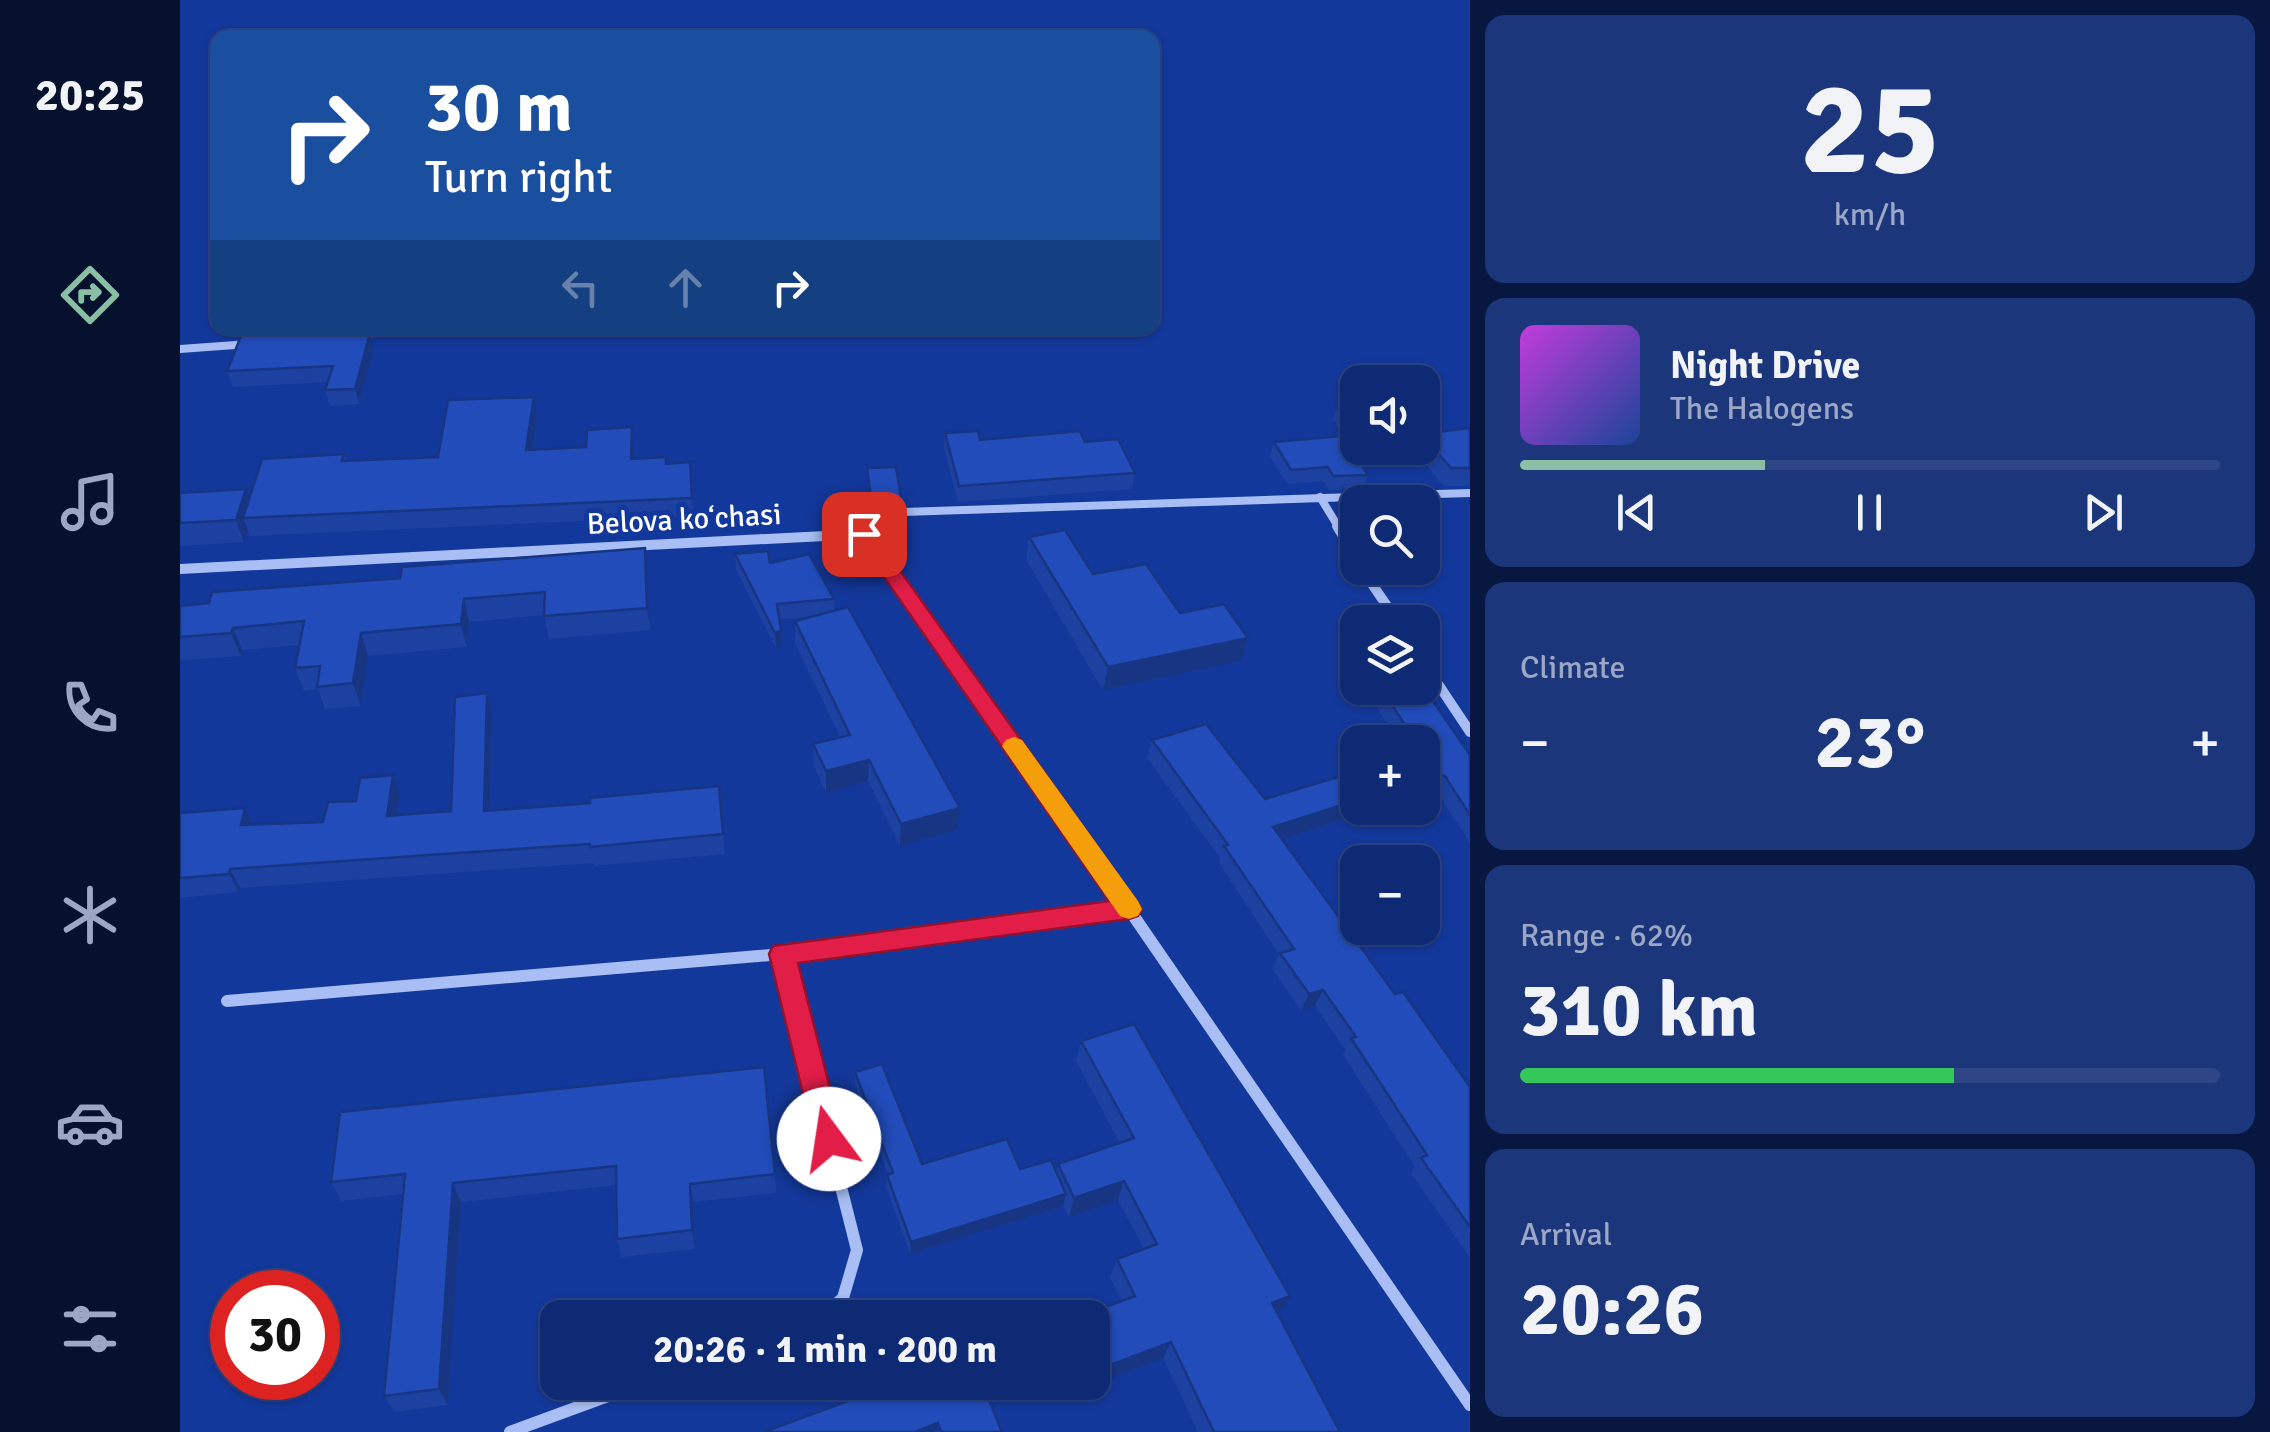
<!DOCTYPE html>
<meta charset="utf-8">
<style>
:root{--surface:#0e2a74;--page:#1c367c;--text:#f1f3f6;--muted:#9ba7c5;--line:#2e4686;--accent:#8abfa5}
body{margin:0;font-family:Signika,sans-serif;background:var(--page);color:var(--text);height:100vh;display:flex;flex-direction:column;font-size:38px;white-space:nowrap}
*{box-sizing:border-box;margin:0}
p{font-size:32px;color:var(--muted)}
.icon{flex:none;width:55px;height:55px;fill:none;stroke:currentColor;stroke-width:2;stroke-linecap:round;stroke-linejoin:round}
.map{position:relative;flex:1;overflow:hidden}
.sheet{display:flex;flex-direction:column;gap:15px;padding:15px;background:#081740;width:800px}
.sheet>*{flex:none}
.guide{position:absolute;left:30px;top:30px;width:950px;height:305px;border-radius:20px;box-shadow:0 2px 8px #0004,0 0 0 2px var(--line);background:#1a4fa0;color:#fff;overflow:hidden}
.tools{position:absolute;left:1160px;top:365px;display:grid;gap:20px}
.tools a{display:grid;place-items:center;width:100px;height:100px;border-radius:20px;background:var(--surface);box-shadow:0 2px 8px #0004,0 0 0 2px var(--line);font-size:50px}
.speed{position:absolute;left:30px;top:1270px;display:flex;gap:20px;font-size:50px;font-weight:700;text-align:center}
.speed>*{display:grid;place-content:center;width:130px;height:130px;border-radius:50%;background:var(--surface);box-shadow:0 2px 8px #0004,0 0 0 2px var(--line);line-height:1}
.speed .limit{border:15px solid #d22;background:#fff;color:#111}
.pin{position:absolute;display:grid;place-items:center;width:85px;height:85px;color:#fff;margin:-42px;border-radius:20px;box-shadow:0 5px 15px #0006}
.me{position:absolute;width:110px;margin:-55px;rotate:346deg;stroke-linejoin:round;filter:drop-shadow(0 0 8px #0008)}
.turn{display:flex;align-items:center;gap:35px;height:210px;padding:0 50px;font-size:45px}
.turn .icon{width:130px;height:130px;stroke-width:2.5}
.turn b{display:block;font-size:70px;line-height:85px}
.lanes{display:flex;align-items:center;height:95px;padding:0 50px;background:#0003;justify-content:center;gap:50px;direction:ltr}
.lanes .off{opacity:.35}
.big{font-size:75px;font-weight:700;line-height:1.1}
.sheet .card{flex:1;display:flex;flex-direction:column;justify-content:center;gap:15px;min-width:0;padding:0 35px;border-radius:20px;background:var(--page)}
.sheet .dial{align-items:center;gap:0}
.dial b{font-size:130px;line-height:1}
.song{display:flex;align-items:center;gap:30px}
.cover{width:120px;height:120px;border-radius:15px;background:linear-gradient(135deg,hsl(290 70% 55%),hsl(220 70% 35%))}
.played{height:10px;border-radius:5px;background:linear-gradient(90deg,var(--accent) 35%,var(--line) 35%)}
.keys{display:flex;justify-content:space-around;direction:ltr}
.heat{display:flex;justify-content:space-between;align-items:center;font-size:55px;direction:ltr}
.charge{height:15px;border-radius:8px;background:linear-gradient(90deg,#34c759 62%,var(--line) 0)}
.trip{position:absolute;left:360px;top:1300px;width:570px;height:100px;border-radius:20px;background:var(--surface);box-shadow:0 2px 8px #0004,0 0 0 2px var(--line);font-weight:700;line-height:100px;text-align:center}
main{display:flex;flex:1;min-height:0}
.dock{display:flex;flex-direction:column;width:180px;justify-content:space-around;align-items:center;background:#06112e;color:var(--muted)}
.dock .icon{width:70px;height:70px}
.dock .active{color:var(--accent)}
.dock b{font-size:45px;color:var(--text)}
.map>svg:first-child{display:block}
</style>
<main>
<nav class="dock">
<b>20:25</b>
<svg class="icon active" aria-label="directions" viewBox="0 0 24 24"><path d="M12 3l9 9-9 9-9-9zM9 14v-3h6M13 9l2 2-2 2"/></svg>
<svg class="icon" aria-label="music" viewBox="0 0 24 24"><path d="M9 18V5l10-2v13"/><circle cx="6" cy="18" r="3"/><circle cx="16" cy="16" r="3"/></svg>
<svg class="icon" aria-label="phone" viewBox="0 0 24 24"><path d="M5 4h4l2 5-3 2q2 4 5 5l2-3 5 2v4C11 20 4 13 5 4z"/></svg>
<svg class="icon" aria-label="climate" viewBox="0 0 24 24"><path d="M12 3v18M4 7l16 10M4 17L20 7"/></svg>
<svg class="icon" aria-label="car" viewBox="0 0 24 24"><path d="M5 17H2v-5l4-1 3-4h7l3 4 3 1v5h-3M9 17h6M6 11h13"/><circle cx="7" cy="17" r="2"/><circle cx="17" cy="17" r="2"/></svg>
<svg class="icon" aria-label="filters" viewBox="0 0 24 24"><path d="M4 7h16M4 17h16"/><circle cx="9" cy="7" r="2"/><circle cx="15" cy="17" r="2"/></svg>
</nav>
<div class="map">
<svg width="1290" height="1432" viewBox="0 0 1290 1432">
<rect width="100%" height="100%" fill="#13389b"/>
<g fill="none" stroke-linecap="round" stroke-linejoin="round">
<g stroke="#a8bef4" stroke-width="8">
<polyline points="180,334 259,328"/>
<polyline points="0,349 69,344"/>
<polyline points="1191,496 1290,493"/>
<polyline points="1140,497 1159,528"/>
<polyline points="681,528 679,523 692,513 1174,497"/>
</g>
<g stroke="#a8bef4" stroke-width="10">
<polyline points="1157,526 1178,561"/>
<polyline points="684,534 957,920"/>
<polyline points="1181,568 1218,622"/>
<polyline points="0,569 684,534 680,526"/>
<polyline points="1242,660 1290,732"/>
<polyline points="863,920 949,909"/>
</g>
<g stroke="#a8bef4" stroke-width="12">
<polyline points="955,918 1290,1405"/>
<polyline points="602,954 677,1250 663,1298 640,1318"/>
<polyline points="47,1001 602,954 882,918"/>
<polyline points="330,1432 466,1382"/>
</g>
</g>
<g fill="#1c41a0">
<polygon points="69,328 172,328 167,328 169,334 194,348 179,404 150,406 145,390 148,382 53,387 47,371 72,335"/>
<polygon points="354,397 357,415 352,450 454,445 454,459 487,464 510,462 513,516 70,536 68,530 64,542 0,546 0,493 69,498 164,454 166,461 258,457"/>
<polygon points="1178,404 1178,448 1228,448 1175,452 1153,419 1157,406"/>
<polygon points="1242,410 1260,432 1290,428 1290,486 1264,486 1235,452 1236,448 1242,448"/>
<polygon points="765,433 800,440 905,442 955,473 952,489 778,502 764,448"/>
<polygon points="1094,442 1188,475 1178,502 1178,537 1158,505 1163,490 1149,490 1143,481 1107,484 1090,456"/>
<polygon points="687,468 721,497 721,505 691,506"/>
<polygon points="1242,509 1259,533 1252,549 1242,550"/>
<polygon points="849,537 913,574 1000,613 1068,638 1061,661 923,690 846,560"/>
<polygon points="555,554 590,563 654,599 654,610 777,830 720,846 688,781 646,793 634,766 633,744 660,737 615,643 615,621 632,617 599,619 601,647 596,648 556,570"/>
<polygon points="467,571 470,630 369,639 364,615 289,622 287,647 188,656 181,706 145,709 138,689 124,691 115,668 120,645 62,650 61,656 0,660 0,606"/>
<polygon points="1195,688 1242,688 1290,755 1290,843 1257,792 1249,790 1242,780 1242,742 1219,742 1191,698"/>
<polygon points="312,712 310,811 543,834 545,854 414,866 413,863 312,870 60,888 59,892 0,898 0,813 65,808 73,825 143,822 176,801 220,794 217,815 271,811"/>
<polygon points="972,740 1085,799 1178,808 1198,808 1102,839 1215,994 1290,1087 1290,1258 1231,1173 1235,1167 1163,1055 1165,1050 1135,1006 1121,1011 1093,970 1099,954 1039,863 1040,858 967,758"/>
<polygon points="901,1041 1100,1313 1098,1314 1160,1432 1018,1432 983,1358 911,1386 910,1382 912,1382 912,1318 942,1301 930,1277 937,1259 964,1249 938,1200 889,1217 883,1205 883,1206 730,1254 706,1187 707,1175 708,1174 675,1085 675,1072 742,1164 876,1172 878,1164 940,1143 896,1061"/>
<polygon points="160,1112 595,1174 596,1193 513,1202 515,1249 441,1257 437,1239 436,1185 281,1202 268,1405 215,1412 204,1396 223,1194 161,1201 151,1182"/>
</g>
<g fill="#173582">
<polygon points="190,333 194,348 179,404 175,389"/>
<polygon points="354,397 357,415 350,468 346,450"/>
<polygon points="452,427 454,445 454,477 451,459"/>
<polygon points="66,489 74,511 63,518 68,530 64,542 56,520"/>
<polygon points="465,548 467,571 470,630 467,608"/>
<polygon points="284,599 289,622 287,647 281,624"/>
<polygon points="53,628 62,650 61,656 51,633"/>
<polygon points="601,631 601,647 596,648 595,633"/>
<polygon points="181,633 188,656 181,706 173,683"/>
<polygon points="1068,638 1061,661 923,690 928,667"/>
<polygon points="307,693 312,712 309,830 304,811"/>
<polygon points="689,760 688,781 646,793 646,771"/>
<polygon points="213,775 220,794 214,835 207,816"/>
<polygon points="1178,800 1178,808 1198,808 1087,844 1093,827"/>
<polygon points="65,808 74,827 61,825"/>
<polygon points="780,808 777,830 720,846 721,824"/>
<polygon points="50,869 60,888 59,892 49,874"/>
<polygon points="1143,990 1135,1006 1121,1011 1129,994"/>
<polygon points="944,1181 938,1200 889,1217 894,1198"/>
<polygon points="273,1183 281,1202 268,1405 259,1389"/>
<polygon points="510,1184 513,1202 515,1249 512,1230"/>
<polygon points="886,1194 883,1206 730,1254 731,1242"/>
<polygon points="1110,1296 1100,1313 1082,1320 1092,1303"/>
<polygon points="991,1342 983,1358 911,1386 917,1370"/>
<polygon points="758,1423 757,1432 735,1432"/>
</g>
<g fill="#214cba" stroke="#173582" stroke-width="2.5">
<polygon points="167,328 165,334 190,333 175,389 145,390 153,366 47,371 61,336"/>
<polygon points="354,397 346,450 406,447 407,430 452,427 451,459 486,457 486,464 510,462 512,498 63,518 82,459 164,454 162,461 258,457 268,400"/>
<polygon points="1178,404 1178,437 1157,406"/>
<polygon points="1242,410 1260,432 1242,434"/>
<polygon points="1290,428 1290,468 1271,468 1242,436 1242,434"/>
<polygon points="798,431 800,440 900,431 905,442 938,439 955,473 779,486 765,433"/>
<polygon points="1162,436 1188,475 1153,476 1148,467 1111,470 1094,442"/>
<polygon points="716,467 721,497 691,498 687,468"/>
<polygon points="1198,488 1208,502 1178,502 1178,513 1163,489"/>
<polygon points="66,489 56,520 0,523 0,493"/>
<polygon points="1242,509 1259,533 1242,534"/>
<polygon points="885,530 913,574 966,564 1000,613 1044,604 1068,638 928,667 849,537"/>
<polygon points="465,548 467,608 364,616 365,592 284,599 281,624 181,633 173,683 137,687 140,666 115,668 124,621 53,628 51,633 0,637 0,606 29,603 32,592 220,578 222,567"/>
<polygon points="588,551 590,563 629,554 654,599 597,604 601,631 595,633 555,554"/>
<polygon points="668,607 780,808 721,824 689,760 646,771 633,744 670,735 615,621"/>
<polygon points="1242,685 1290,755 1290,815 1265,776 1257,774 1242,753 1242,742 1236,742 1201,688 1242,688"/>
<polygon points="307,693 304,811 410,803 410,798 539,786 543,834 410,847 410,844 307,851 50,869 49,874 0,878 0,813 65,808 61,825 143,822 148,802 176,801 180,778 213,775 207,816 271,811 275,697"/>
<polygon points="1026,724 1085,799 1178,771 1178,800 1093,827 1215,994 1223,992 1290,1087 1290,1227 1241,1158 1247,1155 1171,1038 1176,1037 1143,990 1129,994 1100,953 1114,949 1044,846 1048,845 972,740"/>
<polygon points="954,1024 1110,1296 1092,1303 1160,1432 1034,1432 991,1342 917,1370 912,1359 912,1318 896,1318 955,1296 937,1259 977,1244 944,1181 894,1198 878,1164 954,1138 901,1041"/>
<polygon points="702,1064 742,1164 827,1139 840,1169 871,1160 886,1194 731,1242 707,1175 713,1173 675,1072"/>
<polygon points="584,1067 595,1174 510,1184 512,1230 437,1239 436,1166 273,1183 259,1389 204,1396 225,1174 151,1182 160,1112"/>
<polygon points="719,1382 802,1382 822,1432 761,1432 758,1423 735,1432 584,1432"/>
</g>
<polygon fill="#e11d48" stroke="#92132f" stroke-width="2.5" points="684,528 691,530 962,909 958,916 949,919 618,963 663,1139 659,1148 649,1152 638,1148 634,1139 589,954 593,946 929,901 674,534"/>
<polygon fill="#f59e0b" points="834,737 842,740 958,901 962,909 958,916 949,919 940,916 826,752 822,746 826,740"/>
<g text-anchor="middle" stroke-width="10" stroke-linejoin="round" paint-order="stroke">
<g font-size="30" fill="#fff" stroke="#13389b">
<text transform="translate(504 519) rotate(-3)" y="10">Belova koʻchasi</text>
</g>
</g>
</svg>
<div class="tools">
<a><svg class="icon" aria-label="sound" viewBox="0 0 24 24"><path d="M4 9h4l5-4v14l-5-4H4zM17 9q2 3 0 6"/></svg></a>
<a><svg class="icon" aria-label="search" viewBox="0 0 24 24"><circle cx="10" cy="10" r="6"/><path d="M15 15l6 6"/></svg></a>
<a><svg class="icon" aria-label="layers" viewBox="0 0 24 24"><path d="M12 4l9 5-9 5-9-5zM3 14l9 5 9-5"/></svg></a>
<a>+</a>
<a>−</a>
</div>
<div class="speed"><div class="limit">30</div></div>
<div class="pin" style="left:684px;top:534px;background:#d93025"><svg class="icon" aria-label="arrive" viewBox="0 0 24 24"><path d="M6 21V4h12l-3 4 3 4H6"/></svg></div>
<svg class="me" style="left:649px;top:1139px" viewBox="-20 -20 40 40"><circle r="19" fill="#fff"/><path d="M0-13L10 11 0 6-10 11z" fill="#e11d48"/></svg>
<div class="trip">20:26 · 1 min · 200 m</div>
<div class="guide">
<div class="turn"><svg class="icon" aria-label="right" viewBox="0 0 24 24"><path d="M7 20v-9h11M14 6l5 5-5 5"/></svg><div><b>30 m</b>Turn right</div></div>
<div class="lanes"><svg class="icon off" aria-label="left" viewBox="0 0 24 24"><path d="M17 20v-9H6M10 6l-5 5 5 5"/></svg><svg class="icon off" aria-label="ahead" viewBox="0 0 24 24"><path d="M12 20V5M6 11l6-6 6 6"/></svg><svg class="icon" aria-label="right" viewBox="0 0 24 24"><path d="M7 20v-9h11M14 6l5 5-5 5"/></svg></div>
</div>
</div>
<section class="sheet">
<div class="card dial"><b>25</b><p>km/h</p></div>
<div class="card">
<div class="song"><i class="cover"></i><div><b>Night Drive</b><p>The Halogens</p></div></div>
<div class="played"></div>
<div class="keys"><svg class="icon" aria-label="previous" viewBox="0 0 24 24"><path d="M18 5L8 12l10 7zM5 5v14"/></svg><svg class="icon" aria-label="pause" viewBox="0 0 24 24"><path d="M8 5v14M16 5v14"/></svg><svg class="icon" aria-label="next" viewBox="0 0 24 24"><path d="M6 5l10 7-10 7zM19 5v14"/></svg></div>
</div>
<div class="card"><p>Climate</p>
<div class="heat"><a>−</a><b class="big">23°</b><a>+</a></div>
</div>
<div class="card"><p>Range · 62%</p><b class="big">310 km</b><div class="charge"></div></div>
<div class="card"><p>Arrival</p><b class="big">20:26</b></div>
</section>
</main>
